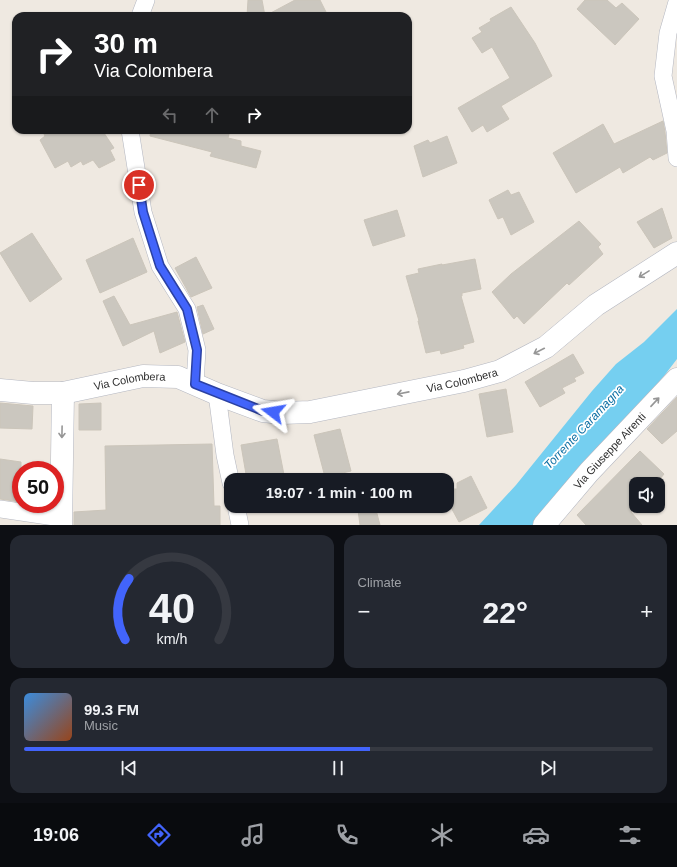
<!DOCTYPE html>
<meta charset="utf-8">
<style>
:root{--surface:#171b24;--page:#242831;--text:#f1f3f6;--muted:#9ea1a6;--line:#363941;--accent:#4264fb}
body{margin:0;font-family:Helvetica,sans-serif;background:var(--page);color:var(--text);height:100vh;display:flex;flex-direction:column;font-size:15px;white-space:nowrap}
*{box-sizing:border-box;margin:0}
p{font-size:13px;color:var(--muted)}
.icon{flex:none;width:22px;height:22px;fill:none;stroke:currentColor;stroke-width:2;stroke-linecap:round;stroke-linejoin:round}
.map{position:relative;height:525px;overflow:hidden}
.sheet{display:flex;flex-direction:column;gap:10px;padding:10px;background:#0d0f14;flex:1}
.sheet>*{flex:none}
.guide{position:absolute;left:12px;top:12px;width:400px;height:122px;border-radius:12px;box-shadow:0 1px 3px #0004;background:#202124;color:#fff;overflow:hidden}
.tools{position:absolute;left:629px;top:477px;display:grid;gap:8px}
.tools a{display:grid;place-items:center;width:36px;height:36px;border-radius:8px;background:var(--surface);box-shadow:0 1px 3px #0004;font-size:20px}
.speed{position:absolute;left:12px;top:461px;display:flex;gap:8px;font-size:20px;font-weight:700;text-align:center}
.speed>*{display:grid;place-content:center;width:52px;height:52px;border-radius:50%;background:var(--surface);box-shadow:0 1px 3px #0004;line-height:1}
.speed .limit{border:6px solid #d22;background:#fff;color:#111}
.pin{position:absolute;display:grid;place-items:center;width:34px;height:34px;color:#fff;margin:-17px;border:2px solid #fff;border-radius:50%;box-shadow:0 1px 4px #0007}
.me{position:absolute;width:44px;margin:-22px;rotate:284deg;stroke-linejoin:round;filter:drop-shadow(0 0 3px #0008)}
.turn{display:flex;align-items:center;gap:14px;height:84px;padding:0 16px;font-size:18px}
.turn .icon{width:52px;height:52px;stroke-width:2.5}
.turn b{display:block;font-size:28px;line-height:34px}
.lanes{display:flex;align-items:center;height:38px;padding:0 16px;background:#0003;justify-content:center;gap:20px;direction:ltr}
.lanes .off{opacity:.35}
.big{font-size:30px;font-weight:700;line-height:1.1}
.sheet .tile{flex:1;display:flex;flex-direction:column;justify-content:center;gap:6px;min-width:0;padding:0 14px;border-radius:12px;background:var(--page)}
.sheet .dial{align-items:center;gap:0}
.dial svg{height:104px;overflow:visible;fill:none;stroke:var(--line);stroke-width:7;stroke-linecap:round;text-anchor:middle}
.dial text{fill:var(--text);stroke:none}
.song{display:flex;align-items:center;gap:12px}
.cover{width:48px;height:48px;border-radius:6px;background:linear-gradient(135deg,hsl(210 70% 55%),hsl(20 70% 35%))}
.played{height:4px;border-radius:2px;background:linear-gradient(90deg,var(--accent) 55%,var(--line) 55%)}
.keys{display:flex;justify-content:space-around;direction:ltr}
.heat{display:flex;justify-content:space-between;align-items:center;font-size:22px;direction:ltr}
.sheet .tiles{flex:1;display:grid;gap:10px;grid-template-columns:1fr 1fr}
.tile:last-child{grid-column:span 2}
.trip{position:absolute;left:224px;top:473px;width:230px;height:40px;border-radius:12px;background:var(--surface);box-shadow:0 1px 3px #0004;font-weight:700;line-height:40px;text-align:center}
.dock{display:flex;height:64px;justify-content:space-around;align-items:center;background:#090b0e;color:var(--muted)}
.dock .icon{width:28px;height:28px}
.dock .on{color:var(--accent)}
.dock b{font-size:18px;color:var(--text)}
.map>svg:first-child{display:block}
</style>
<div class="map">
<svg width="677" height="525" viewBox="0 0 677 525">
<rect width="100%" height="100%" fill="#efe9e1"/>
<polygon fill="#75cff0" points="677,309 677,359 664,376 533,525 479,525 516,485 592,391 616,364 644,342"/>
<g fill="#cbc7bf" stroke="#cbc5ba">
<polygon points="248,0 262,0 265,16 295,0 320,0 328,16 247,16"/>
<polygon points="585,0 607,0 616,8 622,3 639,19 615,45 577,9"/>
<polygon points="511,7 535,43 552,76 501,106 509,119 487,132 483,125 472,132 458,108 510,78 492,47 482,53 472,38 482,32 479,28 491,21 490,19"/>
<polygon points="663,121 665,132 667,153 653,160 650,157 623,173 620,167 576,193 553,153 603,124 614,144"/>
<polygon points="42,130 102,130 114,148 110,150 115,160 99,168 93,160 83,165 81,161 71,167 68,161 55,168 40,140 45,136"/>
<polygon points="151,130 230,130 228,138 241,141 241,146 261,151 256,168 210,156 212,152 150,136"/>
<polygon points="447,136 457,163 423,177 414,146 428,140 430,143"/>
<polygon points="508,190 511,195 519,192 534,222 511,235 503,217 498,219 489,200"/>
<polygon points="662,208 672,238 654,248 637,222"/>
<polygon points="397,210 405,236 373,246 364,220"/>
<polygon points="579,221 601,244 598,247 603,254 569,285 567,283 524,324 517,316 514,319 492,292 511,274"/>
<polygon points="32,233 62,279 30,302 0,253"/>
<polygon points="133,238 147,272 100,293 86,260"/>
<polygon points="196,257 212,288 191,297 175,268"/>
<polygon points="475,259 481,289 462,293 462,296 461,296 474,342 463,345 464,348 441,354 440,350 426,353 418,321 419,321 406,276 419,273 418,269 442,264 442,265"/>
<polygon points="114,296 130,325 177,312 185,342 160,353 154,331 123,346 103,301"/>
<polygon points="203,305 214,329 203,334 197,307"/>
<polygon points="573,354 584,373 574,378 576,381 562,388 565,393 540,407 525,382"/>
<polygon points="506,389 513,432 487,437 479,394"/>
<polygon points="677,397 677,431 662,444 647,429"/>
<polygon points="0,403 33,406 32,429 0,428"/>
<polygon points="101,403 101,430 79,430 79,404"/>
<polygon points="340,429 351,471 325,477 314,435"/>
<polygon points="277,439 285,480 247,480 241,445"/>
<polygon points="212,444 214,506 220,506 220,525 74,525 74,512 106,510 105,446"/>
<polygon points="640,451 664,474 656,484 636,484 636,506 631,512 642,525 586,525 577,515"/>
<polygon points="0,459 21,462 21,502 0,499"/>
<polygon points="471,476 487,508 459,522 447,500 447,496 454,493 454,489 457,489 457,483"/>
<polygon points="375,506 380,525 360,525 358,510"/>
</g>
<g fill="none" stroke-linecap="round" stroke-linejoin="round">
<g stroke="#b4b7c1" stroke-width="18">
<g id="minor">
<polyline points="677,2 668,33 663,76 675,131 677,158"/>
<polyline points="140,16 146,0"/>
<polyline points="130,130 143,212 160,266 187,309 197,350 195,384"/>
<polyline points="217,394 225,455 231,483"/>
<polyline points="236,506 240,525"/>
<polyline points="0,509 61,518"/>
</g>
</g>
<g stroke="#b4b7c1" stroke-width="23">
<g id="secondary">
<path id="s1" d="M0 390 33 393H63L143 376 178 377 217 394 263 411 282 413 310 412 464 381 500 371 546 347 596 305 677 253"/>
<polyline points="61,525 63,393"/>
<path id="s2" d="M544 525 589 472 677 379"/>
</g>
</g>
<use href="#minor" stroke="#fff" stroke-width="17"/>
<use href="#secondary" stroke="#fff" stroke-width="22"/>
</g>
<defs><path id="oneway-shaft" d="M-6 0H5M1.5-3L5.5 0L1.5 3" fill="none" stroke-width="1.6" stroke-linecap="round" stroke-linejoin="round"/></defs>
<g stroke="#969696">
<use href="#oneway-shaft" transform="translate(644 274) rotate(148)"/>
<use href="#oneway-shaft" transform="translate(539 351) rotate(153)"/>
<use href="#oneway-shaft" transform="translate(403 393) rotate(169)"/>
<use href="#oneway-shaft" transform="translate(655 402) rotate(-47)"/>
<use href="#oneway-shaft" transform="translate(62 432) rotate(91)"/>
</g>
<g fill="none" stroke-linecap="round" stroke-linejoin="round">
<g stroke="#2b41a3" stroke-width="10">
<polyline id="route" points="139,185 143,212 160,266 187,309 197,350 195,384 263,411 273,412"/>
</g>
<use href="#route" stroke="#4264fb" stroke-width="7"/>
</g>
<g text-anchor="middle" stroke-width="3.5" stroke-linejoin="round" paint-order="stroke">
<g font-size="11" fill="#2e2e2e" stroke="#fff">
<text dy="4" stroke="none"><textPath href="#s1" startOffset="474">Via Colombera</textPath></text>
<text dy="4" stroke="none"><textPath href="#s1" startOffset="131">Via Colombera</textPath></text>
<text dy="4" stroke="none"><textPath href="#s2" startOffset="99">Via Giuseppe Airenti</textPath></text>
</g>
<g font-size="12" font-style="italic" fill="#0d6fa3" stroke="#fff">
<text transform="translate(584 427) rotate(-47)" y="4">Torrente Caramagna</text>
</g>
</g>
</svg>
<div class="tools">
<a><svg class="icon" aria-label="sound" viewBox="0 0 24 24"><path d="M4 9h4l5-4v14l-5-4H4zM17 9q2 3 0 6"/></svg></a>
</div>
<div class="speed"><div class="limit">50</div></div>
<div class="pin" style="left:139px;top:185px;background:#d93025"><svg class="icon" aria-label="arrive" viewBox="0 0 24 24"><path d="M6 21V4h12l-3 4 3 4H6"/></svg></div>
<svg class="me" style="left:273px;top:412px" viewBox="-20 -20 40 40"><path d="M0-17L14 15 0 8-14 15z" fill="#4264fb" stroke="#fff" stroke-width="4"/></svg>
<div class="trip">19:07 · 1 min · 100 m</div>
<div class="guide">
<div class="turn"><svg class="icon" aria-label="right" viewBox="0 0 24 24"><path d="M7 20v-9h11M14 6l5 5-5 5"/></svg><div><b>30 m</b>Via Colombera</div></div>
<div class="lanes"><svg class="icon off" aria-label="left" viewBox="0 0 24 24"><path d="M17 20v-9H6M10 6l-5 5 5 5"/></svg><svg class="icon off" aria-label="ahead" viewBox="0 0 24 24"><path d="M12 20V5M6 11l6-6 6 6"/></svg><svg class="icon" aria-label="right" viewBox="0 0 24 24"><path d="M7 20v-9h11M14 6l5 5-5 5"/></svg></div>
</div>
</div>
<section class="sheet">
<div class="tiles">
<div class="tile dial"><svg viewBox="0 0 100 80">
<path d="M14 69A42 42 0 1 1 86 69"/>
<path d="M14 69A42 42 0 0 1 17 22" stroke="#4264fb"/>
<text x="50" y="56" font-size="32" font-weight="700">40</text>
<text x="50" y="72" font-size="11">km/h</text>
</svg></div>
<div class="tile"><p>Climate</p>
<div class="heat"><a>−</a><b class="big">22°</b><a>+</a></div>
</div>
<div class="tile">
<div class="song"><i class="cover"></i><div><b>99.3 FM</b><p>Music</p></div></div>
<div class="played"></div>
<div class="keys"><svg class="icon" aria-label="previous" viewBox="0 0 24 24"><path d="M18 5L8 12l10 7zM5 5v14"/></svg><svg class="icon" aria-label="pause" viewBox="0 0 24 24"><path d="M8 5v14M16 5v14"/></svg><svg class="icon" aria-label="next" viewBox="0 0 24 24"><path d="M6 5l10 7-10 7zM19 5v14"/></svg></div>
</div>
</div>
</section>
<nav class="dock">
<b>19:06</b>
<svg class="icon on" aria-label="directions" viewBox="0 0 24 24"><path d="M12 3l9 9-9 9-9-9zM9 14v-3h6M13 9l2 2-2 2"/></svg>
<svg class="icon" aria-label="music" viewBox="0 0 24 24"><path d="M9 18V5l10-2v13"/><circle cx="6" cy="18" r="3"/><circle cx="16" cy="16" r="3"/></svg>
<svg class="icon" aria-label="phone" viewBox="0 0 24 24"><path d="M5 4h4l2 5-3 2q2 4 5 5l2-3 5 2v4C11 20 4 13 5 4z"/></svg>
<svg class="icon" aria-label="climate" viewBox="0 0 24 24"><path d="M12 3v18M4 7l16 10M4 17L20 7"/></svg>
<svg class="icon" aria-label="car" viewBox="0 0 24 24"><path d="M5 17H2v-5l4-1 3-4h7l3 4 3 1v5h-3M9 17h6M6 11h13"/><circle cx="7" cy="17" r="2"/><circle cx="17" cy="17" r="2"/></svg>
<svg class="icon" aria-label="filters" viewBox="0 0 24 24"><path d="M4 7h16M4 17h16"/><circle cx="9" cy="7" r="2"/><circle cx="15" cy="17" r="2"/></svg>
</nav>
